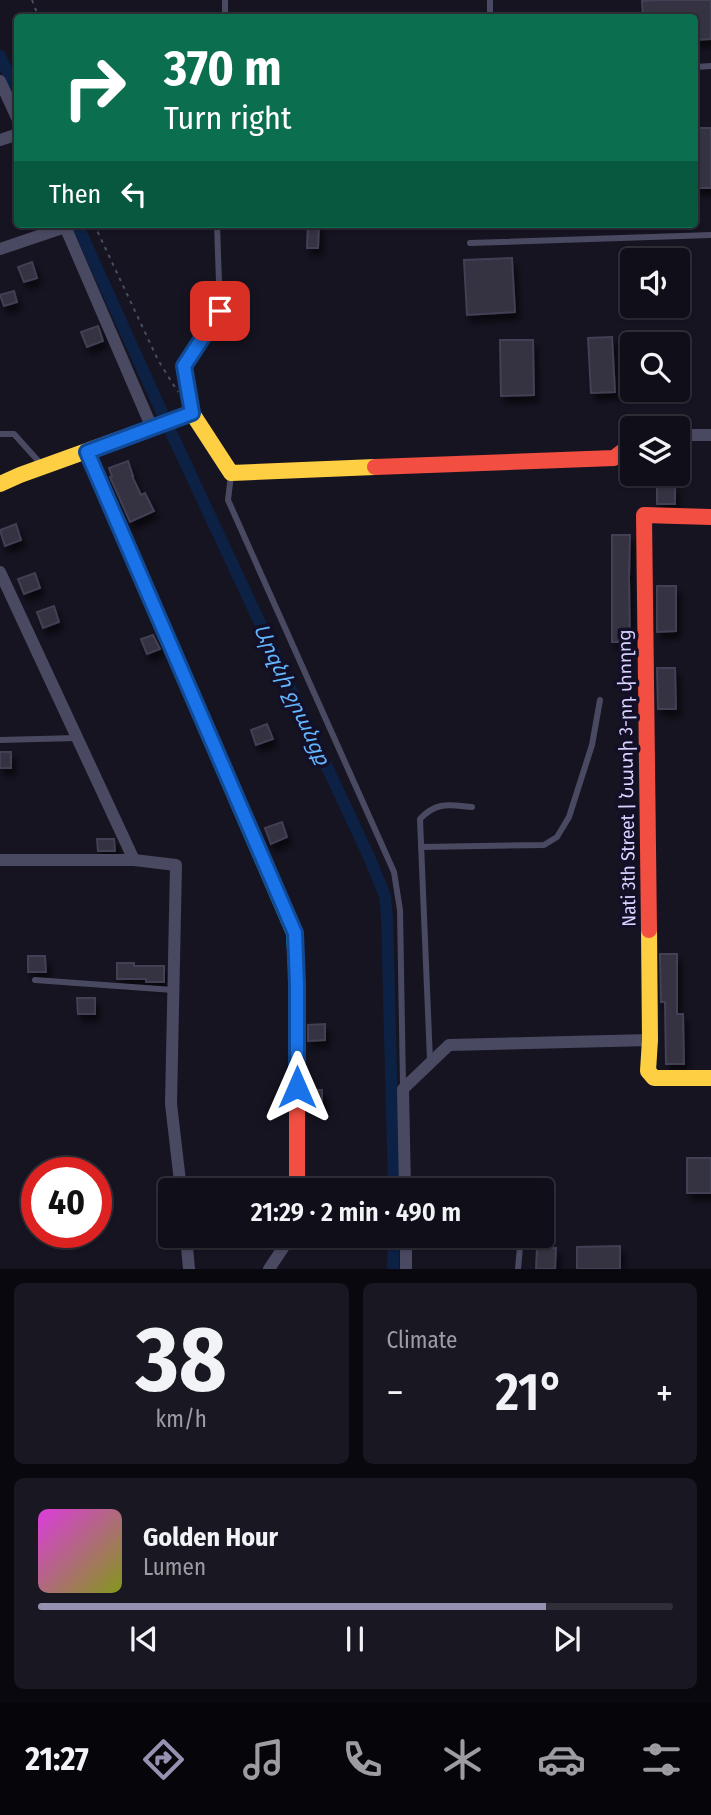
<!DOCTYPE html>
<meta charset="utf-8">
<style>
:root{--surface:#100f19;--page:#191822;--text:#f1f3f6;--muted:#9c9ca2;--line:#302f38;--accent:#9591b1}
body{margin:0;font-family:"Fira Sans Condensed","Noto Sans Armenian",sans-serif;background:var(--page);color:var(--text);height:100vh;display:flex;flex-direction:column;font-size:26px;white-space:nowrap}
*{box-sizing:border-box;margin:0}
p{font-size:23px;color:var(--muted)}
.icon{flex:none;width:38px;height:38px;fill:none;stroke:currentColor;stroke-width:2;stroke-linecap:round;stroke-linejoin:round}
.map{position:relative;height:1269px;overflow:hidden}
.side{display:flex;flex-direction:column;gap:14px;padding:14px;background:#09080e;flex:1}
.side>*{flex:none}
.top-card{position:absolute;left:14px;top:14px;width:684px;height:214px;border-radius:7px;box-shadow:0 2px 5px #0004,0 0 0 2px var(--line);background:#0b6e4f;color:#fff;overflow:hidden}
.buttons{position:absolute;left:620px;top:248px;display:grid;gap:14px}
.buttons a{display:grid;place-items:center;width:70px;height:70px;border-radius:7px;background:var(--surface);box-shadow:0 2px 5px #0004,0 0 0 2px var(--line);font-size:35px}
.speed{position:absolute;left:21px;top:1157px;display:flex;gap:14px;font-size:35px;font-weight:700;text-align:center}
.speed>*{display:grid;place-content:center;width:91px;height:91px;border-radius:50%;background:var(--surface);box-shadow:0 2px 5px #0004,0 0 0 2px var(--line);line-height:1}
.speed .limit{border:10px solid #d22;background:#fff;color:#111}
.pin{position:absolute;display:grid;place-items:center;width:60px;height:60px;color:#fff;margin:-30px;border-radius:14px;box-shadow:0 4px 10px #0006}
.me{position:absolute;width:77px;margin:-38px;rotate:0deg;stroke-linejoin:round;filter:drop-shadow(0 0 5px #0008)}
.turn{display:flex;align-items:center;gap:24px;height:147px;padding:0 35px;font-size:32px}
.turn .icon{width:91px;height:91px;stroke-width:2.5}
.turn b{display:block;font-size:49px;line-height:60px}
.then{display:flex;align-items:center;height:66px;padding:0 35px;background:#0003;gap:14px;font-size:26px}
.big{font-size:52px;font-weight:600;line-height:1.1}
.side .tile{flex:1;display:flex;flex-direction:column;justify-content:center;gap:10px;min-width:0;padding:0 24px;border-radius:10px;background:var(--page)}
.side .dial{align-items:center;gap:0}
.dial b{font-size:91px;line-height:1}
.song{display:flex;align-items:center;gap:21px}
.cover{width:84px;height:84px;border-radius:10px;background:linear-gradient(135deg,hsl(300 70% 55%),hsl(70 70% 35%))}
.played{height:7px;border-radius:4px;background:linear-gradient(90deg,var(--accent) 80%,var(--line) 80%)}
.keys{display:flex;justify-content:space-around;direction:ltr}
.heat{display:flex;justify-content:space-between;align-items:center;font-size:38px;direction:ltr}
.side .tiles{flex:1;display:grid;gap:14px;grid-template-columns:1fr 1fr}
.tile:last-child{grid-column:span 2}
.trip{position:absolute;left:158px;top:1178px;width:396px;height:70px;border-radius:7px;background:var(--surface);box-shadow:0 2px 5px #0004,0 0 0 2px var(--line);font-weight:600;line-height:70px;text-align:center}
.menu{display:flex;height:112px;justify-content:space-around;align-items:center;background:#06060a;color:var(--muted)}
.menu .icon{width:49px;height:49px}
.menu .selected{color:var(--accent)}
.menu b{font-size:32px;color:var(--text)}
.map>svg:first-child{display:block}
</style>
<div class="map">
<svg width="711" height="1269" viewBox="0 0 711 1269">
<defs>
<filter id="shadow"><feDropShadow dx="4" dy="7" stdDeviation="3.5" flood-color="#0009"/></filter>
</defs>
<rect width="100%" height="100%" fill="#161421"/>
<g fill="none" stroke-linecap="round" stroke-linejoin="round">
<g stroke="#0d2144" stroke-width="12">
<polyline points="0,56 18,94"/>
<polyline points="77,224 169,428 370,859 385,896 387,916 394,1190"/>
<polyline points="393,1269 394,1236"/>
</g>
</g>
<g fill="#343243" stroke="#433f54" stroke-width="2" filter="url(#shadow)">
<polygon points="660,0 711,0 711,39 695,40 695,18 643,18 642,1"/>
<rect x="695" y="128" width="16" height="60"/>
<polygon points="308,224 319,224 318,248 307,248"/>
<polygon points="512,258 515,312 467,315 464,260"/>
<polygon points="32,262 37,278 24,282 18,267"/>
<polygon points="14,291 17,302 4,306 0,295"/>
<polygon points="98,326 103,341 87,347 81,332"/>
<polygon points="612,337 615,392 591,393 588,338"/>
<polygon points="500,340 533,340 534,395 501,396"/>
<polygon points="128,461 133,476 132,476 141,495 145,493 154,511 130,522 110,477 112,476 109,468"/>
<rect x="657" y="487" width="18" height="17"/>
<polygon points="16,524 21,540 5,546 0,530"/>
<polygon points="612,535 630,535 629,578 630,642 612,642"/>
<polygon points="35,573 40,588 24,594 18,579"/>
<polygon points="657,586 676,586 676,631 657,632"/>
<polygon points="54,606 59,622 43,628 37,612"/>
<polygon points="153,635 160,649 147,654 141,639"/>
<polygon points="657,668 675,668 676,709 658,709"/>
<polygon points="267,724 273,739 256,745 251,730"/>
<rect x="0" y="752" width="11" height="16"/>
<polygon points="282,822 287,837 271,844 265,828"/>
<polygon points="97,839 114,839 115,851 98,851"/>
<polygon points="660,954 677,954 677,1014 683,1014 684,1064 666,1064 665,1002 661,1002"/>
<polygon points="28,956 45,956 46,972 28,972"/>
<polygon points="117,963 134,963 134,966 164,966 164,982 146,982 146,979 117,979"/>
<polygon points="77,998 95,998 95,1014 78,1014"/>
<polygon points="325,1024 325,1040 308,1041 308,1025"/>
<rect x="308" y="1090" width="14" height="16"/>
<rect x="687" y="1158" width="24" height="35"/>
<polygon points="620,1246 620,1269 577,1269 577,1247"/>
<polygon points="537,1248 556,1248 555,1269 536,1269"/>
</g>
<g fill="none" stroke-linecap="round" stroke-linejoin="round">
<g stroke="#44505f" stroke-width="2" stroke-dasharray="3.5 5" stroke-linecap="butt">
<polyline points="32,0 39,18"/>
<polyline points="94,224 158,360 178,392"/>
</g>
<g stroke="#4a4962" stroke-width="6">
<polyline points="490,0 490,18"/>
<polyline points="225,18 225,0"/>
<polyline points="695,67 711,66"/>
<polyline points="470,243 711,235"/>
<polyline points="192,411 184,366 220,311 217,224"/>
<polyline points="0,434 14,434 41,464"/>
<polyline points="231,475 228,500 394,872 400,910 403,1086"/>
<polyline points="0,740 77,738"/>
<polyline points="421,847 544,845 557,837 569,817 592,745 600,700"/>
<polyline points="35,980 173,990"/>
<path d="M430 1061 420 819C437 801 449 805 472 807"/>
<polyline points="518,1269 520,1247"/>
</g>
<g stroke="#4a4962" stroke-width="12">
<polyline points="0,81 18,120"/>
<polyline points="0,140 18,134"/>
<polyline points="64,224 152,428"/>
<polyline points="0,249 65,227"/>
<polyline points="677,435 711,435"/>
<polyline points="0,572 134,860"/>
<polyline points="0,860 134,860 176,865 171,1104 181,1190"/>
<polyline points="405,1190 403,1089 449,1045 650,1040"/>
<polyline points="186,1236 189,1269"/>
<polyline points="406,1236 406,1269"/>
<polyline points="269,1269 291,1236"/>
</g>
<polyline stroke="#16e098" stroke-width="16" points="87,452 294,933 297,984 297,1082"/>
<g stroke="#ffcf43" stroke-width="16">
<polyline points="0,484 20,475 192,413 231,473 375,467"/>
<polyline points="649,930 650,1040 648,1071 654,1078 711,1078"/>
</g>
<g stroke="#f24e42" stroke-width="16">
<polyline points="375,467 614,458 632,444"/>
<polyline points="649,930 644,515 711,517"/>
<polyline points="297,1082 297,1190"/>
</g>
</g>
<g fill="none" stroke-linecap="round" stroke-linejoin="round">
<g stroke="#114b97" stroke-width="18">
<polyline id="route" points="220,311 184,366 192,413 87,452 295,933 297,984 297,1087"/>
</g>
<use href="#route" stroke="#1a73e8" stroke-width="12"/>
</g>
<g text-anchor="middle" stroke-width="7" stroke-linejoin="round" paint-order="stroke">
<g font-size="19" fill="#d9d4ff" stroke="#130f26">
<text transform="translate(626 778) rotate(-91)" y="7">Nati 3th Street | Նատի 3-րդ փողոց</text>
</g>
<g font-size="21" font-style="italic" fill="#62b6ff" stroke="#130f26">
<text transform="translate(292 694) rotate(65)" y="7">Արզնի ջրանցք</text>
</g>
</g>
</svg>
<div class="buttons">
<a><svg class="icon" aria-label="sound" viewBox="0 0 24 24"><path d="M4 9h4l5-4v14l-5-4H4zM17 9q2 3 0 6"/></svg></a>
<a><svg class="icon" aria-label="search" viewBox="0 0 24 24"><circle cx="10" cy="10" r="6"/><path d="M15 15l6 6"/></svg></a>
<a><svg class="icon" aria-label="layers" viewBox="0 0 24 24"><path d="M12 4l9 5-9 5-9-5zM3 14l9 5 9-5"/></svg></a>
</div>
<div class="speed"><div class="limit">40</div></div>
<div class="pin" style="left:220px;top:311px;background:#d93025"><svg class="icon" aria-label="arrive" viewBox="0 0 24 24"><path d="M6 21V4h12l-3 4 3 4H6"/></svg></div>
<svg class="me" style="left:297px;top:1087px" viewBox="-20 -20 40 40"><path d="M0-17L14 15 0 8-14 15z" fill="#1a73e8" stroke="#fff" stroke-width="4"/></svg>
<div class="trip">21:29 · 2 min · 490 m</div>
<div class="top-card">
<div class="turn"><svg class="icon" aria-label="right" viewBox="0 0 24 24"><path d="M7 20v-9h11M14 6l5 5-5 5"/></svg><div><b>370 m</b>Turn right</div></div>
<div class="then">Then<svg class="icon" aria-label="left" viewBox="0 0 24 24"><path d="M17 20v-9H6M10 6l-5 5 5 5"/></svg></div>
</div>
</div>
<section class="side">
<div class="tiles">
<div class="tile dial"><b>38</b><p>km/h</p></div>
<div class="tile"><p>Climate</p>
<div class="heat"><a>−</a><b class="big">21°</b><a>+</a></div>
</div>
<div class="tile">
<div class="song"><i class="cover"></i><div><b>Golden Hour</b><p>Lumen</p></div></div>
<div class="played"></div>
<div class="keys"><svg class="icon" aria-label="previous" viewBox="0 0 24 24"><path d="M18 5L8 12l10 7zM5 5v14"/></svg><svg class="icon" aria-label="pause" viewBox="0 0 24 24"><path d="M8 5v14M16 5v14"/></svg><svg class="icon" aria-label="next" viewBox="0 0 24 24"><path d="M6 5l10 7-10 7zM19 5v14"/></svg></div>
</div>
</div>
</section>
<nav class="menu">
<b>21:27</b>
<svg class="icon selected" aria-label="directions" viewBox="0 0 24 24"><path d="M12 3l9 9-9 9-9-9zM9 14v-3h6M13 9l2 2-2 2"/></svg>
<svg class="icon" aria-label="music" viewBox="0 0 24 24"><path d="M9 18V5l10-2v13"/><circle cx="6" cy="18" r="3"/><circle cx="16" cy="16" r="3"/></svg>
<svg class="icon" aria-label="phone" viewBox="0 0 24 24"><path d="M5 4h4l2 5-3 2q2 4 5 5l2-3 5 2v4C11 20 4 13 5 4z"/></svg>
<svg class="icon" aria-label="climate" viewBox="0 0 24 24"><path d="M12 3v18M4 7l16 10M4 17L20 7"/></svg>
<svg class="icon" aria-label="car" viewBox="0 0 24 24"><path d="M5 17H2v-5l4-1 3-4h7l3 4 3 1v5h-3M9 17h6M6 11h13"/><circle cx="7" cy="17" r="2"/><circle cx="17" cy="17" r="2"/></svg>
<svg class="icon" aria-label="filters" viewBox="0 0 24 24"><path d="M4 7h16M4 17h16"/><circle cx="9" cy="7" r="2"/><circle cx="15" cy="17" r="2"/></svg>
</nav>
